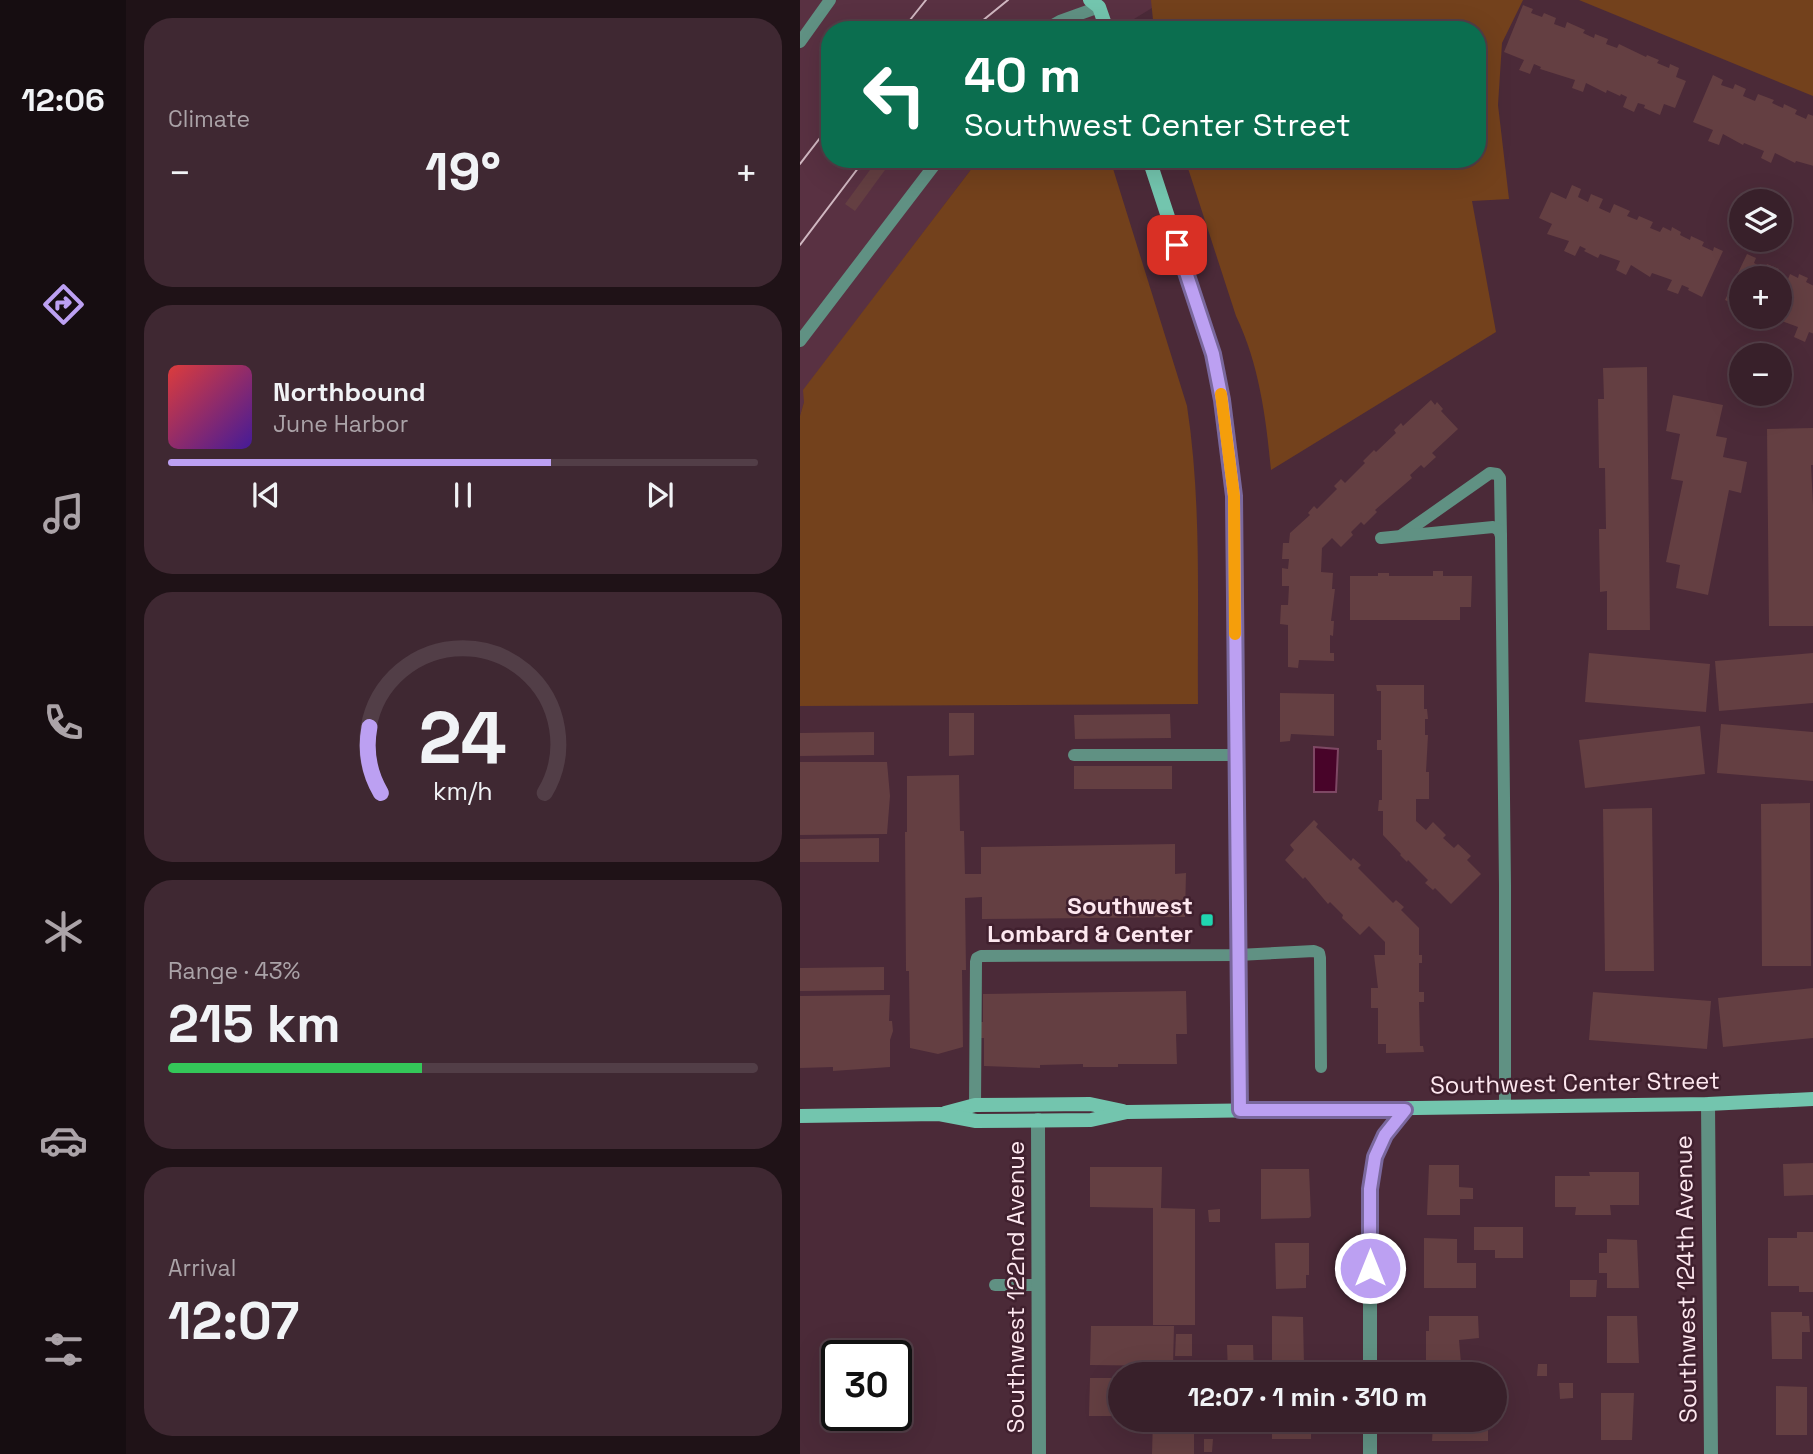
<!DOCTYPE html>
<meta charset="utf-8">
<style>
:root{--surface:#38202a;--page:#3f2832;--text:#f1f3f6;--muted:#aba3a8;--line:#523e47;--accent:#bca0f2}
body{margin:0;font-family:"Space Grotesk",sans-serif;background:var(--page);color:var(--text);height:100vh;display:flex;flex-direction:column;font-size:26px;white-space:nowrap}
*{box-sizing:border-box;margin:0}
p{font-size:23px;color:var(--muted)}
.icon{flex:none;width:38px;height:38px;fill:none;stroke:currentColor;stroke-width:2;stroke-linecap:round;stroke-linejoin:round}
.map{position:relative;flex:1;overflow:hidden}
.sheet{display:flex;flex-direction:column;gap:18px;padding:18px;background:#1f1217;width:674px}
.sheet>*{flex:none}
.guide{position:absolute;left:21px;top:21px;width:665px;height:147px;border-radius:28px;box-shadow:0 7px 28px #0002,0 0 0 2px var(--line);background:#0b6e4f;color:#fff;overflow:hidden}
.fabs{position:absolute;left:929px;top:189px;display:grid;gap:14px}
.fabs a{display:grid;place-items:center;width:63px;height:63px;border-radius:50%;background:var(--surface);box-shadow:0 7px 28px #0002,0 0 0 2px var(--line);font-size:35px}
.speed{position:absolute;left:21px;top:1340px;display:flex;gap:14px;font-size:35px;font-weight:700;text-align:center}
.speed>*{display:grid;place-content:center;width:91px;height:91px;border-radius:50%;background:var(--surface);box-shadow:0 7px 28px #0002,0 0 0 2px var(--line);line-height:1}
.speed .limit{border:4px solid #111;border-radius:10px;background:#fff;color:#111}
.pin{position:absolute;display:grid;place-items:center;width:60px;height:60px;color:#fff;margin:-30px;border-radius:14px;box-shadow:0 4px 10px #0006}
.me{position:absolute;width:77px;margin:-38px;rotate:0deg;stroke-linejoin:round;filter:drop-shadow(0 0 5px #0008)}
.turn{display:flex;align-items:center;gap:24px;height:147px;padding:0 28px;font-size:32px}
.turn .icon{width:91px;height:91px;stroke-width:2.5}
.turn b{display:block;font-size:49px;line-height:60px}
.big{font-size:52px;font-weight:700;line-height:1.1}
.sheet .tile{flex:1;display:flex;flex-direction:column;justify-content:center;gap:10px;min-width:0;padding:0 24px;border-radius:28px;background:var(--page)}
.sheet .dial{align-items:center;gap:0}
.dial svg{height:182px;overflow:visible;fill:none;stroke:var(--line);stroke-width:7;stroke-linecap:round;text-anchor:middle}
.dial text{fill:var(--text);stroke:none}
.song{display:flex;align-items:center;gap:21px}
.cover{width:84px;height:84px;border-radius:10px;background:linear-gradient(135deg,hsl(0 70% 55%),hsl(260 70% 35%))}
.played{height:7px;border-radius:4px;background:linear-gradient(90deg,var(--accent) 65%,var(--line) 65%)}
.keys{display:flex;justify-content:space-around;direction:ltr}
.heat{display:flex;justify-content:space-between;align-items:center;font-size:38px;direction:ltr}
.charge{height:10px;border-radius:5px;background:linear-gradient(90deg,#34c759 43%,var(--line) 0)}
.trip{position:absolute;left:308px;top:1362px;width:399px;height:70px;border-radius:35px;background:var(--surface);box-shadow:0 7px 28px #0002,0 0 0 2px var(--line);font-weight:700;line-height:70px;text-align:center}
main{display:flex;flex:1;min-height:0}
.dock{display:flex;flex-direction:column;width:126px;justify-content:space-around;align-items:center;background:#160d11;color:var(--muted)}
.dock .icon{width:49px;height:49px}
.dock .active{color:var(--accent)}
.dock b{font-size:32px;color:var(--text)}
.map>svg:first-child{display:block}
</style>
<main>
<nav class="dock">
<b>12:06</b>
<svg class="icon active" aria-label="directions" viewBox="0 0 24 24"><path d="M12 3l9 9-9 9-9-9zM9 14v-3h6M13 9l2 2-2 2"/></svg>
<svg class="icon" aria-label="music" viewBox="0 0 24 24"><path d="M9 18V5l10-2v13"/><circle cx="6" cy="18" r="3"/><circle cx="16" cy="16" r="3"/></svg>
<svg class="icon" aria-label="phone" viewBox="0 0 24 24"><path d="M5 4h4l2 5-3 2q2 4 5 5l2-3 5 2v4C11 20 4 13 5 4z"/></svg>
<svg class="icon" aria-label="climate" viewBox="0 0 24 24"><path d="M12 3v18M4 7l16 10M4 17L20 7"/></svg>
<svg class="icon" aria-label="car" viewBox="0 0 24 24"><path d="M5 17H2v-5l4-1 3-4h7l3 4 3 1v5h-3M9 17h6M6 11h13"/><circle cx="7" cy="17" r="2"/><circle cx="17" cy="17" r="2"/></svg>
<svg class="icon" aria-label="filters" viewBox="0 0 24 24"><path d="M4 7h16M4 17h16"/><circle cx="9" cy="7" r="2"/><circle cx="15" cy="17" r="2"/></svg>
</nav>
<section class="sheet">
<div class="tile"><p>Climate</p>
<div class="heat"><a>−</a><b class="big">19°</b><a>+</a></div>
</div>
<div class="tile">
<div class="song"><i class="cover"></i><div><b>Northbound</b><p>June Harbor</p></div></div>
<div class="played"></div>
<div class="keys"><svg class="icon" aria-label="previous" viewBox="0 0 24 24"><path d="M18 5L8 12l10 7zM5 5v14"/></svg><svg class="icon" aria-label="pause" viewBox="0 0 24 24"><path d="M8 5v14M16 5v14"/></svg><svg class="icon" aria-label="next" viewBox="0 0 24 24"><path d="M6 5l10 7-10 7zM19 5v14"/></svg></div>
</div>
<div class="tile dial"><svg viewBox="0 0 100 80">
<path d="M14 69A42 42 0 1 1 86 69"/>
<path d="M14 69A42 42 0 0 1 9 40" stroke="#bca0f2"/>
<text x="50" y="56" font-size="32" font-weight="700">24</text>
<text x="50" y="72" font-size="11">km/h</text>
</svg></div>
<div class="tile"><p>Range · 43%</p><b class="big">215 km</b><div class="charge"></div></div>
<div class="tile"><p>Arrival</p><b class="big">12:07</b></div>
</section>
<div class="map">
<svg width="1014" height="1454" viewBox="0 0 1014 1454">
<rect width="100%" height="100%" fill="#4b2a38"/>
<polygon fill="#593142" points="0,0 365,0 316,30 30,30 30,159 179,159 4,390 4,402 0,416"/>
<g fill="#73411c">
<path d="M351 0H723L702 43 698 105 709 199 672 201 696 332 471 470C466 417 459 364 436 316L385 159H677V30H354Z"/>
<polygon points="779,0 1013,0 1013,96"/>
<path d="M179 159H310L387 406C402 504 397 605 398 704L0 706V416L4 402 3 390Z"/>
</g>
<polygon fill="#480429" stroke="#7e4864" stroke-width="2" points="514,747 538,749 536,792 514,792"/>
<g fill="#643f42">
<polygon points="723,5 733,9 731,13 742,17 744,13 756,18 754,24 765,28 767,22 785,30 783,33 794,38 795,34 808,39 806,44 817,48 819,44 846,57 847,55 859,60 857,63 869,68 870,64 879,68 876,77 886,81 875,108 864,104 860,115 844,108 845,105 838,103 834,112 823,107 827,97 821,94 820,96 807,90 806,93 786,83 783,92 772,88 775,80 740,69 741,67 734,64 730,74 719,70 724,60 704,52"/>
<polygon points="913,75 923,80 921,85 933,89 935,84 946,89 943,96 955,101 958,94 974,100 972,103 983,108 984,104 997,110 995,114 1006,119 1008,114 1014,116 1014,166 996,161 995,163 975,153 971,163 961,158 964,151 944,143 943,145 923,134 919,145 908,141 913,130 893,122"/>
<polygon points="78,159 93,159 55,211 45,204"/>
<polygon points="772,185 781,189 778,197 788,202 791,194 803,199 799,208 810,213 814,204 830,211 827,216 837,220 839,216 853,222 850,228 860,232 863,227 871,231 872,227 881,232 880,235 890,240 891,236 904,242 902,246 913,251 914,247 923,251 902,297 888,290 889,288 882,285 878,294 867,290 872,280 852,273 850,277 831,265 826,275 816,270 820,261 800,254 798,258 784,251 786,249 780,246 775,256 764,251 769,241 747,234 752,224 739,218 751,192 766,199"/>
<polygon points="947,254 956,258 954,263 965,269 967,264 979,269 976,274 988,279 990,274 998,278 999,274 1008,278 1006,282 1014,286 1014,334 1009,332 1005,342 994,337 998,327 979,320 977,324 961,317 980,317 980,278 942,278 942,305 940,307 925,300"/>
<polygon points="847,367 850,630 807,630 807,591 800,592 799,529 806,529 805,468 799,468 798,399 804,399 803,368"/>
<polygon points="873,395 923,405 916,436 927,438 923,457 947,462 941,493 929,490 908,595 876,588 880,565 866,562 883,481 871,479 880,434 866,431"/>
<polygon points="631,400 635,405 637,402 643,409 641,411 658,429 632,453 636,457 624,468 621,465 610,475 612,478 575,510 577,512 564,525 561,522 551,532 553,535 541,547 532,538 522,548 521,572 533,573 532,589 535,589 531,621 534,621 533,636 530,635 530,653 534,653 534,661 499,660 498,668 488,667 488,625 480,624 481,605 488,605 489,586 482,586 482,568 488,569 489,559 482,559 483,543 489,543 490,533 510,515 508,513 514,506 517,509 537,489 534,486 541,479 545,483 565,463 563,461 574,450 576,452 596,433 594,430 601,423 603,426"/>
<polygon points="1014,428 1014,465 1011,465 1014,525 1013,626 969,626 967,429"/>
<polygon points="633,571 643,571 643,576 672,576 671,607 660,607 660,620 550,620 550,576 578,576 578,573 589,573 589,576 633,576"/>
<polygon points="789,653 910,664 906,712 785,702"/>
<polygon points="1014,653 1014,703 919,711 915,661"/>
<polygon points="576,685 624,685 624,709 627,709 628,719 625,719 625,735 628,735 626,772 629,772 629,799 616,799 616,821 626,830 633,822 646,835 643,838 654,848 658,844 671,856 667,860 681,874 651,904 635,888 633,890 625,883 628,880 608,860 607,862 600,855 601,854 583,835 583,811 578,811 579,800 582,800 582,750 577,750 577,740 581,740 581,691 577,691"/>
<polygon points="480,693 534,694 534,736 491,734 490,741 480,742"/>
<polygon points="149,713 174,713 174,755 149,756"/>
<polygon points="370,714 371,738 275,739 274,715"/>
<polygon points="921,724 1014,732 1014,781 917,773"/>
<polygon points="900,726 905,774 785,788 779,740"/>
<polygon points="74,732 74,755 0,756 0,733"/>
<polygon points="0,762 87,762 90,796 87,834 0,835"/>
<rect x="274" y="766" width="98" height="23"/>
<polygon points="159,775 160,831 164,831 165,874 181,874 181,847 375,844 375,874 386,873 385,917 182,919 182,897 165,898 166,970 162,970 163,1047 138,1054 110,1048 109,971 106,971 105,832 107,832 107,776"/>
<polygon points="1010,803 1011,966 962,966 961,804"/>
<polygon points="852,808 854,971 805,971 803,809"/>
<polygon points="514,820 518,824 516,827 551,861 553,858 561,865 558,868 593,903 596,900 604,907 601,910 619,928 619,955 622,955 622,963 619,963 619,992 624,992 624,1002 619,1002 620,1046 623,1046 624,1052 586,1053 586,1044 578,1044 578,1008 571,1008 571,988 578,988 574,955 585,955 585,942 569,926 560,935 542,918 543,915 530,902 528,904 505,877 503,879 485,860 494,850 490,845"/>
<polygon points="79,838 79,862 0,862 0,839"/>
<polygon points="84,967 84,990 0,991 0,968"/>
<polygon points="1014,988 1014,1038 923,1047 918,998"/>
<polygon points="386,991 387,1034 376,1034 377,1064 318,1064 318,1067 283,1067 283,1064 240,1065 240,1068 184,1066 184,1038 179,1038 179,1022 183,1022 183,994"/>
<polygon points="793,992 911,1001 907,1049 789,1040"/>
<polygon points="90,995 89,1021 92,1021 93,1031 90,1040 90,1067 33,1071 33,1067 0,1068 0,996"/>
<polygon points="1014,1163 1014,1195 984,1196 983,1164"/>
<polygon points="629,1165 659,1165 659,1187 673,1188 673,1199 660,1199 660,1215 627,1215"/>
<polygon points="290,1167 362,1167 361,1208 395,1209 395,1325 353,1325 353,1208 290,1207"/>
<polygon points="461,1169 509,1169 511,1216 509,1218 461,1219"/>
<polygon points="789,1172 839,1172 839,1205 810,1205 811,1215 775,1215 776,1207 755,1207 755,1176 790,1176"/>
<polygon points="420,1209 420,1222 409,1222 408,1210"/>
<polygon points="674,1227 723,1227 723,1258 695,1258 695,1250 674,1250"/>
<polygon points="997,1232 1014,1232 1014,1292 999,1292 999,1286 968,1286 968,1238 997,1238"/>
<polygon points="624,1238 657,1239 657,1263 676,1263 676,1288 624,1288"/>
<polygon points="807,1239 837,1240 839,1288 807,1288 807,1273 799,1273 799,1253 807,1253"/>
<polygon points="475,1243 509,1243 509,1275 506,1275 506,1288 476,1289"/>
<polygon points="770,1280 797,1280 796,1297 770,1297"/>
<polygon points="971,1312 1002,1312 1002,1316 1009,1316 1010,1332 1002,1332 1002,1359 972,1359"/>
<polygon points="472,1316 503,1317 504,1365 472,1365"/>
<polygon points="629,1316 678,1316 679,1338 659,1340 661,1363 626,1363 626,1331 629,1331"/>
<polygon points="807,1316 837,1316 839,1363 807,1363"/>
<polygon points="291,1326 374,1326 373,1366 290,1365"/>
<polygon points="376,1334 392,1334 392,1356 375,1356"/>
<polygon points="427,1345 453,1345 454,1374 428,1374"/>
<polygon points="738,1364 747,1364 747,1376 737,1376"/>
<polygon points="290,1378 320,1378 320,1416 289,1416"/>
<polygon points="759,1383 773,1383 773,1398 760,1399"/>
<polygon points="976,1386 1007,1387 1007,1435 976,1435"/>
<polygon points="801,1393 834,1393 832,1440 801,1440"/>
<polygon points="353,1419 394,1419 394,1454 352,1454"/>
<polygon points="465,1419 511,1419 511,1439 472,1439 472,1430 465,1430"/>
<polygon points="630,1419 679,1419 679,1424 688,1424 688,1441 632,1441 633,1425 630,1425"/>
<polygon points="404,1439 413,1439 412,1452 404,1452"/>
</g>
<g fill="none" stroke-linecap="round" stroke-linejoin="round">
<g stroke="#609183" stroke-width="12">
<polyline points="244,30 260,21 299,7"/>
<polyline points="0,42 30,0"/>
<polyline points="0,341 139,159"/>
<polyline points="602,535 690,473 697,474 700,478 701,536"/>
<polyline points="581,538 693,527 699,530 701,536 705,885 705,1107"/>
<polyline points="274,755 436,755"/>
<polyline points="175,1105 176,962 177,958 181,956 438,955 514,951 519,953 520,958 521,1067"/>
<polyline points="195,1285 238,1285"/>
</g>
<g stroke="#609183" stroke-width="14">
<polyline points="908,1104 911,1454"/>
<polyline points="238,1120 239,1454"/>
<polyline points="570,1374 570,1189 578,1147 585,1134 605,1109"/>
<polyline points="570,1419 570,1454"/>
</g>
<g stroke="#73c5ae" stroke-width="14">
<polyline points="290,0 299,7 307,30"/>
<polyline points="349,159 413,354 422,400 434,496 440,1110"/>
<polyline points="145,1113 175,1105 290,1104 323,1111"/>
<polyline points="0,1116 139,1114 176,1121 291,1120 327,1112 908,1104 1014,1099"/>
</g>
<g stroke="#d0b7c1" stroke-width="2">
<polyline points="102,30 126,0"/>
<polyline points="171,30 208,0"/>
<polyline points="0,164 30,125"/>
<polyline points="0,245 65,159"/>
</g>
</g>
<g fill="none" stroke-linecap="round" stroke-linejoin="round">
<g stroke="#7a689d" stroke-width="18">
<polyline id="route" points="377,245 413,354 422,400 434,496 440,1110 605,1110 585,1135 575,1157 570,1189 570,1268"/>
</g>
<use href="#route" stroke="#bca0f2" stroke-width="12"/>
<polyline stroke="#f59e0b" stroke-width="12" points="421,394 434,496 435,634"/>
</g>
<rect fill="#20d5b0" stroke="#40202e" stroke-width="2.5" x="400" y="913" width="14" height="14" rx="3.5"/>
<g text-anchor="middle" stroke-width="5" stroke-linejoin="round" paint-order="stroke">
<g font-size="24" font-weight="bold" fill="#fde7ef" stroke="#40202e" text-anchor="end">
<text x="393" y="914">Southwest<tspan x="393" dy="28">Lombard &amp; Center</tspan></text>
</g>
<g font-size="24" fill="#fde7ef" stroke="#40202e">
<text transform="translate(775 1083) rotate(-1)" y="8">Southwest Center Street</text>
<text transform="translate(886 1279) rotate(-91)" y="8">Southwest 124th Avenue</text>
<text transform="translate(216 1287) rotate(-90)" y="8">Southwest 122nd Avenue</text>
</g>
</g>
</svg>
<div class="fabs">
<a><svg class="icon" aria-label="layers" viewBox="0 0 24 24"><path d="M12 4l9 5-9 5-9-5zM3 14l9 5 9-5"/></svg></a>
<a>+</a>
<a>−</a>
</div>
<div class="speed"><div class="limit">30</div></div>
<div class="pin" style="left:377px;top:245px;background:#d93025"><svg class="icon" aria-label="arrive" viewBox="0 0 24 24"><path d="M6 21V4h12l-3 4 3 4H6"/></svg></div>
<svg class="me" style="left:570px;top:1268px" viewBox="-20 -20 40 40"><circle r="17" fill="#bca0f2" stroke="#fff" stroke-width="3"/><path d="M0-11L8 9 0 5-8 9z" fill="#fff"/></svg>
<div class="trip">12:07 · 1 min · 310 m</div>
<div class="guide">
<div class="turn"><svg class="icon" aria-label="left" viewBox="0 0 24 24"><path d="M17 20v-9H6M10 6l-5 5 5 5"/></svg><div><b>40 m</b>Southwest Center Street</div></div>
</div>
</div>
</main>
